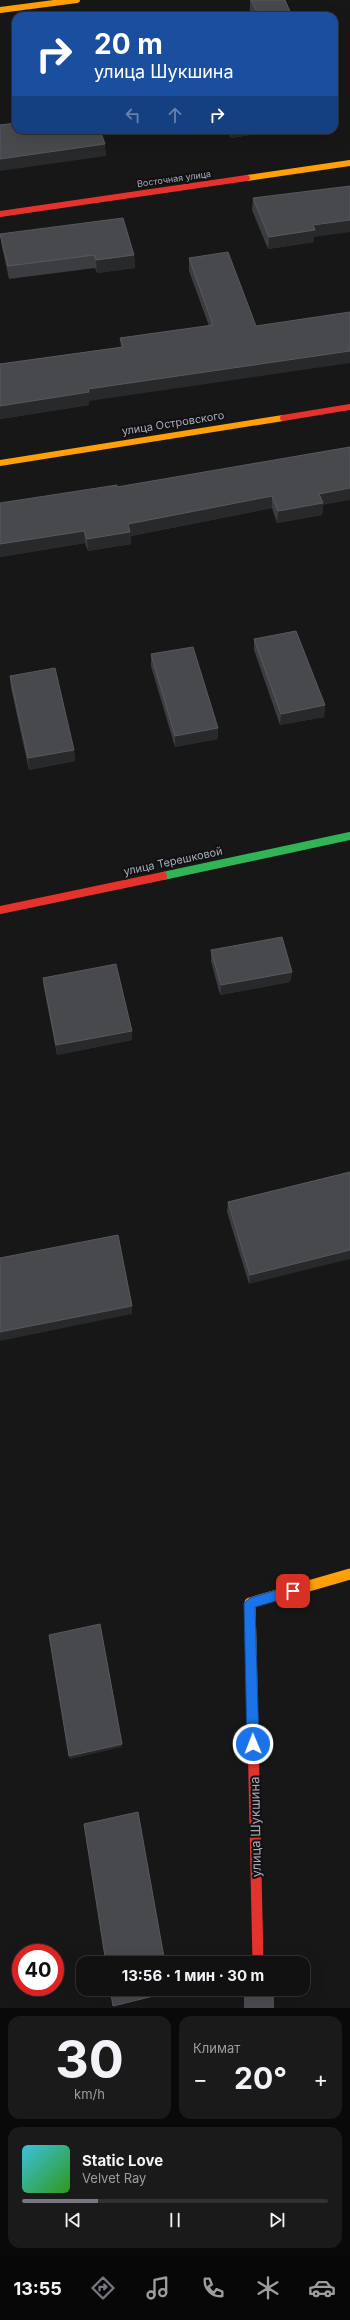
<!DOCTYPE html>
<html lang="ru">
<meta charset="utf-8">
<style>
:root{--surface:#111;--page:#1a1a1a;--text:#f1f3f6;--muted:#9c9d9f;--line:#303131;--accent:#757880}
body{margin:0;font-family:Inter,sans-serif;background:var(--page);color:var(--text);height:100vh;display:flex;flex-direction:column;font-size:15px;white-space:nowrap}
*{box-sizing:border-box;margin:0}
p{font-size:13px;color:var(--muted)}
.icon{flex:none;width:22px;height:22px;fill:none;stroke:currentColor;stroke-width:2;stroke-linecap:round;stroke-linejoin:round}
.map{position:relative;height:2008px;overflow:hidden}
.drawer{display:flex;flex-direction:column;gap:8px;padding:8px;background:#090909;flex:1}
.drawer>*{flex:none}
.guide{position:absolute;left:12px;top:12px;width:326px;height:122px;border-radius:12px;box-shadow:0 4px 16px #0002,0 0 0 1px var(--line);background:#1a4fa0;color:#fff;overflow:hidden}
.speed{position:absolute;left:12px;top:1944px;display:flex;gap:8px;font-size:20px;font-weight:700;text-align:center}
.speed>*{display:grid;place-content:center;width:52px;height:52px;border-radius:50%;background:var(--surface);box-shadow:0 4px 16px #0002,0 0 0 1px var(--line);line-height:1}
.speed .limit{border:6px solid #d22;background:#fff;color:#111}
.pin{position:absolute;display:grid;place-items:center;width:34px;height:34px;color:#fff;margin:-17px;border-radius:8px;box-shadow:0 2px 6px #0006}
.me{position:absolute;width:44px;margin:-22px;rotate:359deg;stroke-linejoin:round;filter:drop-shadow(0 0 3px #0008)}
.turn{display:flex;align-items:center;gap:14px;height:84px;padding:0 16px;font-size:18px}
.turn .icon{width:52px;height:52px;stroke-width:2.5}
.turn b{display:block;font-size:28px;line-height:34px}
.lanes{display:flex;align-items:center;height:38px;padding:0 16px;background:#0003;justify-content:center;gap:20px;direction:ltr}
.lanes .off{opacity:.35}
.big{font-size:30px;font-weight:700;line-height:1.1}
.drawer .widget{flex:1;display:flex;flex-direction:column;justify-content:center;gap:6px;min-width:0;padding:0 14px;border-radius:12px;background:var(--page)}
.drawer .dial{align-items:center;gap:0}
.dial b{font-size:52px;line-height:1}
.song{display:flex;align-items:center;gap:12px}
.cover{width:48px;height:48px;border-radius:6px;background:linear-gradient(135deg,hsl(190 70% 55%),hsl(110 70% 35%))}
.played{height:4px;border-radius:2px;background:linear-gradient(90deg,var(--accent) 25%,var(--line) 25%)}
.keys{display:flex;justify-content:space-around;direction:ltr}
.heat{display:flex;justify-content:space-between;align-items:center;font-size:22px;direction:ltr}
.drawer .tiles{flex:1;display:grid;gap:8px;grid-template-columns:1fr 1fr}
.widget:last-child{grid-column:span 2}
.trip{position:absolute;left:76px;top:1956px;width:234px;height:40px;border-radius:12px;background:var(--surface);box-shadow:0 4px 16px #0002,0 0 0 1px var(--line);font-weight:700;line-height:40px;text-align:center}
.dock{display:flex;height:64px;justify-content:space-around;align-items:center;background:#070707;color:var(--muted)}
.dock .icon{width:28px;height:28px}
.dock .selected{color:var(--accent)}
.dock b{font-size:18px;color:var(--text)}
.map>svg:first-child{display:block}
</style>
<div class="map">
<svg width="350" height="2008" viewBox="0 0 350 2008">
<rect width="100%" height="100%" fill="#171717"/>
<g fill="none" stroke-linecap="round" stroke-linejoin="round">
<rect fill="#4b4c50" fill-rule="evenodd" x="244" y="1989" width="30" height="19"/>
<polyline stroke="#30b455" stroke-width="8" points="163,876 350,836"/>
<g stroke="#ff9f0a" stroke-width="6">
<polyline points="0,10 77,0"/>
<polyline points="247,178 350,163"/>
<polyline points="0,463 283,418"/>
</g>
<polyline stroke="#ff9f0a" stroke-width="11" points="252,1687 250,1603 350,1574"/>
<g stroke="#e5322d" stroke-width="6">
<polyline points="0,214 247,178"/>
<polyline points="283,418 350,407"/>
</g>
<polyline stroke="#e5322d" stroke-width="8" points="0,910 163,876"/>
<polyline stroke="#e5322d" stroke-width="11" points="252,1687 258,1963"/>
</g>
<g fill="#3c3d40">
<polygon points="250,0 285,0 292,16 252,16 250,11"/>
<polygon points="227,130 268,130 268,132 231,138"/>
<polygon points="253,198 314,237 314,242 268,249 252,210"/>
<polygon points="0,234 134,255 135,268 97,273 95,268 9,279 2,247"/>
<polygon points="189,258 256,326 89,401 89,405 0,419 0,364 121,347 120,338 209,326 189,271"/>
<polygon points="350,447 323,505 322,515 277,523 272,508 131,536 131,544 88,551 85,543 0,557 0,503 117,487"/>
<polygon points="254,639 325,705 324,717 280,725 254,650"/>
<polygon points="151,654 218,728 218,739 175,747 151,666"/>
<polygon points="10,676 74,750 75,761 29,770 11,688"/>
<polygon points="211,950 292,972 290,982 220,995 211,961"/>
<polygon points="43,978 132,1040 57,1055 44,988"/>
<polygon points="350,1172 249,1284 227,1212 228,1202"/>
</g>
<g fill="#28292a">
<polygon points="231,130 268,130 268,132 231,138"/>
<polygon points="105,144 106,156 0,171 0,159"/>
<polygon points="350,220 350,232 314,237 314,242 268,249 269,237 313,225"/>
<polygon points="134,255 135,268 97,273 96,260"/>
<polygon points="350,351 350,363 89,401 89,405 0,419 0,406 88,389"/>
<polygon points="350,488 350,500 323,505 322,515 277,523 278,511 319,494"/>
<polygon points="272,496 272,508 131,536 131,544 88,551 87,539 128,524"/>
<polygon points="84,531 85,543 0,557 0,544"/>
<polygon points="325,705 324,717 280,725 281,714"/>
<polygon points="218,728 218,739 175,747 175,736"/>
<polygon points="74,750 75,761 29,770 28,758"/>
<polygon points="292,972 290,982 220,995 221,985"/>
<polygon points="132,1031 132,1040 57,1055 56,1045"/>
<polygon points="350,1250 350,1259 249,1284 250,1275"/>
<polygon points="132,1306 132,1314 0,1341 0,1332"/>
<polygon points="101,1628 122,1747 70,1759 69,1756"/>
</g>
<g fill="#48494d" stroke="#57595e">
<polygon points="251,0 285,0 292,16 259,16"/>
<polygon points="16,123 16,130 100,130 105,144 0,159 0,125"/>
<polygon points="350,186 350,220 313,225 315,230 269,237 253,198"/>
<polygon points="123,218 134,255 96,260 94,255 8,266 0,234"/>
<polygon points="228,252 256,326 350,312 350,351 88,389 89,392 0,406 0,364 123,347 120,338 213,325 189,258"/>
<polygon points="350,447 350,488 319,494 323,503 278,511 272,496 128,524 130,532 87,539 84,531 0,544 0,503 117,485 117,487"/>
<polygon points="296,631 325,705 281,714 254,639"/>
<polygon points="193,647 218,728 175,736 151,654"/>
<polygon points="55,668 74,750 28,758 10,676"/>
<polygon points="282,937 292,972 221,985 211,950"/>
<polygon points="116,964 132,1031 56,1045 43,978"/>
<polygon points="350,1172 350,1250 250,1275 228,1202"/>
<polygon points="118,1235 132,1306 0,1332 0,1258"/>
<polygon points="100,1624 122,1744 69,1756 49,1635"/>
<polygon points="138,1812 165,1963 106,1963 84,1824"/>
<polygon points="110,1989 169,1989 170,1992 113,2006"/>
</g>
<polygon fill="#1a73e8" stroke="#114b97" points="293,1585 298,1591 296,1595 255,1607 259,1744 257,1748 253,1750 249,1748 247,1744 244,1603 250,1598"/>
<g text-anchor="middle" stroke-width="4" stroke-linejoin="round" paint-order="stroke">
<g font-size="9" fill="#a8adb8" stroke="#111113">
<text transform="translate(174 179) rotate(-8)" y="3">Восточная улица</text>
</g>
<g font-size="11" fill="#a8adb8" stroke="#111113">
<text transform="translate(173 423) rotate(-9)" y="4">улица Островского</text>
<text transform="translate(173 861) rotate(-12)" y="4">улица Терешковой</text>
</g>
<g font-size="13" fill="#a8adb8" stroke="#111113">
<text transform="translate(255 1827) rotate(-91)" y="5">улица Шукшина</text>
</g>
</g>
</svg>
<div class="speed"><div class="limit">40</div></div>
<div class="pin" style="left:293px;top:1591px;background:#d93025"><svg class="icon" aria-label="arrive" viewBox="0 0 24 24"><path d="M6 21V4h12l-3 4 3 4H6"/></svg></div>
<svg class="me" style="left:253px;top:1744px" viewBox="-20 -20 40 40"><circle r="17" fill="#1a73e8" stroke="#fff" stroke-width="3"/><path d="M0-11L8 9 0 5-8 9z" fill="#fff"/></svg>
<div class="trip">13:56 · 1 мин · 30 m</div>
<div class="guide">
<div class="turn"><svg class="icon" aria-label="right" viewBox="0 0 24 24"><path d="M7 20v-9h11M14 6l5 5-5 5"/></svg><div><b>20 m</b>улица Шукшина</div></div>
<div class="lanes"><svg class="icon off" aria-label="left" viewBox="0 0 24 24"><path d="M17 20v-9H6M10 6l-5 5 5 5"/></svg><svg class="icon off" aria-label="ahead" viewBox="0 0 24 24"><path d="M12 20V5M6 11l6-6 6 6"/></svg><svg class="icon" aria-label="right" viewBox="0 0 24 24"><path d="M7 20v-9h11M14 6l5 5-5 5"/></svg></div>
</div>
</div>
<section class="drawer">
<div class="tiles">
<div class="widget dial"><b>30</b><p>km/h</p></div>
<div class="widget"><p>Климат</p>
<div class="heat"><a>−</a><b class="big">20°</b><a>+</a></div>
</div>
<div class="widget">
<div class="song"><i class="cover"></i><div><b>Static Love</b><p>Velvet Ray</p></div></div>
<div class="played"></div>
<div class="keys"><svg class="icon" aria-label="previous" viewBox="0 0 24 24"><path d="M18 5L8 12l10 7zM5 5v14"/></svg><svg class="icon" aria-label="pause" viewBox="0 0 24 24"><path d="M8 5v14M16 5v14"/></svg><svg class="icon" aria-label="next" viewBox="0 0 24 24"><path d="M6 5l10 7-10 7zM19 5v14"/></svg></div>
</div>
</div>
</section>
<nav class="dock">
<b>13:55</b>
<svg class="icon selected" aria-label="directions" viewBox="0 0 24 24"><path d="M12 3l9 9-9 9-9-9zM9 14v-3h6M13 9l2 2-2 2"/></svg>
<svg class="icon" aria-label="music" viewBox="0 0 24 24"><path d="M9 18V5l10-2v13"/><circle cx="6" cy="18" r="3"/><circle cx="16" cy="16" r="3"/></svg>
<svg class="icon" aria-label="phone" viewBox="0 0 24 24"><path d="M5 4h4l2 5-3 2q2 4 5 5l2-3 5 2v4C11 20 4 13 5 4z"/></svg>
<svg class="icon" aria-label="climate" viewBox="0 0 24 24"><path d="M12 3v18M4 7l16 10M4 17L20 7"/></svg>
<svg class="icon" aria-label="car" viewBox="0 0 24 24"><path d="M5 17H2v-5l4-1 3-4h7l3 4 3 1v5h-3M9 17h6M6 11h13"/><circle cx="7" cy="17" r="2"/><circle cx="17" cy="17" r="2"/></svg>
</nav>
